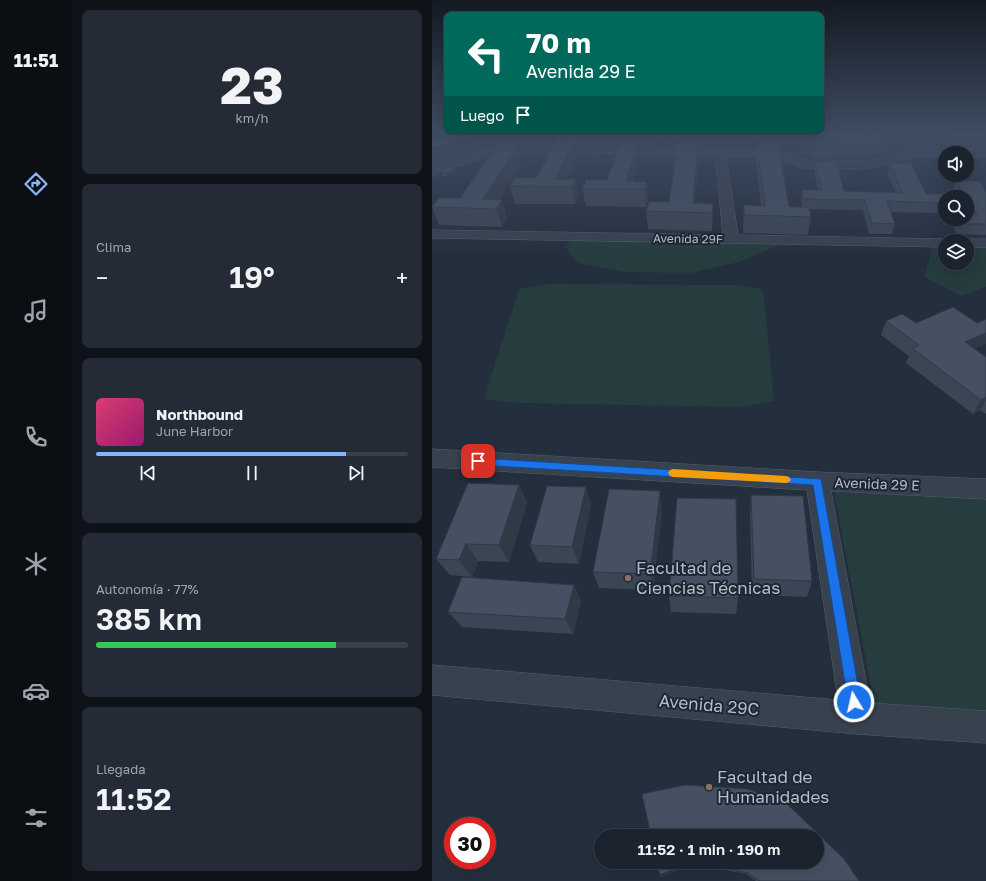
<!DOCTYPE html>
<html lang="es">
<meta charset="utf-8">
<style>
:root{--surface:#1b232e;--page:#242b36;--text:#f1f3f6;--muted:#a0a4aa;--line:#39404a;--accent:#8ab4f8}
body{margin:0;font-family:"Golos Text",sans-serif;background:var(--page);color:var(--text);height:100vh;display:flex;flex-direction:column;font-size:15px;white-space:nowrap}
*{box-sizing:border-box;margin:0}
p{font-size:13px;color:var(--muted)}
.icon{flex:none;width:22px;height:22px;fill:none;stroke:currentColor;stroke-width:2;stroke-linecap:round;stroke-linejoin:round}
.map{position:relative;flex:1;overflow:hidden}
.drawer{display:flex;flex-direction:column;gap:10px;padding:10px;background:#0f1319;width:360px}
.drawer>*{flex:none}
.hud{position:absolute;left:12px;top:12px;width:380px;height:122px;border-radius:8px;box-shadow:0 4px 16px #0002,0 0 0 1px var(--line);background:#00695c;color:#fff;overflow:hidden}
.buttons{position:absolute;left:506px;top:146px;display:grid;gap:8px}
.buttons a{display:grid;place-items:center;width:36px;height:36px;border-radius:50%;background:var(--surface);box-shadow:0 4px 16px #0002,0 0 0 1px var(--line);font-size:20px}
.speed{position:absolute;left:12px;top:817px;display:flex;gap:8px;font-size:20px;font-weight:700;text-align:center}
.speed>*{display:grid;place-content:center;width:52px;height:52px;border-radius:50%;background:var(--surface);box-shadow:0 4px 16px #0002,0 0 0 1px var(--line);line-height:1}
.speed .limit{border:6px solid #d22;background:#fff;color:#111}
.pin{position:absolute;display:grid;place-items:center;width:34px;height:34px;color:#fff;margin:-17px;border-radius:8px;box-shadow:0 2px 6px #0006}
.me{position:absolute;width:44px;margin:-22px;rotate:351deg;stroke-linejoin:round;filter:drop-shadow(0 0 3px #0008)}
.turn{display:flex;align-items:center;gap:14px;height:84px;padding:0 16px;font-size:18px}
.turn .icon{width:52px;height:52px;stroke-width:2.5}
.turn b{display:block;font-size:28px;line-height:34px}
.then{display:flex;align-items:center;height:38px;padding:0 16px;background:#0003;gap:8px;font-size:15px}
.big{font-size:30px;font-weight:600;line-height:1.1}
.drawer .card{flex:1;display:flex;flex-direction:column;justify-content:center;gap:6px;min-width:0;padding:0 14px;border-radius:8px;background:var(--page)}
.drawer .dial{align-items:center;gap:0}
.dial b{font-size:52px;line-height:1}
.song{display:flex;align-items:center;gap:12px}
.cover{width:48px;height:48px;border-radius:6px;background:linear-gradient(135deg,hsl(340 70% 55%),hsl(320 70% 35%))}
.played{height:4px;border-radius:2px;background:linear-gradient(90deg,var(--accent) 80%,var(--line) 80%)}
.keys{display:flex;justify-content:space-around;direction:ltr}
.heat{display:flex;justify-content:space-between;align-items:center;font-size:22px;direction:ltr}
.charge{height:6px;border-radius:3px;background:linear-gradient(90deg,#34c759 77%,var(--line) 0)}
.trip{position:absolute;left:162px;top:829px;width:230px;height:40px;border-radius:20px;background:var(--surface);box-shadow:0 4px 16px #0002,0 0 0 1px var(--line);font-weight:600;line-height:40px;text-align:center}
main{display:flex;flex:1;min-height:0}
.menu{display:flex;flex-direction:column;width:72px;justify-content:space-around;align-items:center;background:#0b0e12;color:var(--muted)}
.menu .icon{width:28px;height:28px}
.menu .selected{color:var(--accent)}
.menu b{font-size:18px;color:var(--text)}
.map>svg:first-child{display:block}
</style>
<main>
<nav class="menu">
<b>11:51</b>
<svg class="icon selected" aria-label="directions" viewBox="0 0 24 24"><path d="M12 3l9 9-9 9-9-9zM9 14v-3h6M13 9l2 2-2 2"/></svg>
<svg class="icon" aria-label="music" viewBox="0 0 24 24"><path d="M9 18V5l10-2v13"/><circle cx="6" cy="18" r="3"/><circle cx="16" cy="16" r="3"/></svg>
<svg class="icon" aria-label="phone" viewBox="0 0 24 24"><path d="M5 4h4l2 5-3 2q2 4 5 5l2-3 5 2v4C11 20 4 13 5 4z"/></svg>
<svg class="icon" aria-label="climate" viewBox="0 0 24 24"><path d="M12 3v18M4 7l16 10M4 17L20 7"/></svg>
<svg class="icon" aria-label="car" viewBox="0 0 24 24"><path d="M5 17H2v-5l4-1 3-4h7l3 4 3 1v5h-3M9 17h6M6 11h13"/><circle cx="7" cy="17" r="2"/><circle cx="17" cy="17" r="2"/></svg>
<svg class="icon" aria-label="filters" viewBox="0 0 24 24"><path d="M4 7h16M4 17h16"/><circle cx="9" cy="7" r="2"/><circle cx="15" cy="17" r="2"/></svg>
</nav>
<section class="drawer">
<div class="card dial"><b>23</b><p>km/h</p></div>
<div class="card"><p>Clima</p>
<div class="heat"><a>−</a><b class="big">19°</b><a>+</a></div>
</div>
<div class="card">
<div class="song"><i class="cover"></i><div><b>Northbound</b><p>June Harbor</p></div></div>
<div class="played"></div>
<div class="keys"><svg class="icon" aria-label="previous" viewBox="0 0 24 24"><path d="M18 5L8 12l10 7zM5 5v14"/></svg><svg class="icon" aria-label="pause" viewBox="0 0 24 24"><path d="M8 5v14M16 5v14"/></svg><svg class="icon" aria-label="next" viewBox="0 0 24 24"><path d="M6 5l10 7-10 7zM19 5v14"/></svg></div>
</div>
<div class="card"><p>Autonomía · 77%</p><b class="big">385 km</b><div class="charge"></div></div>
<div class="card"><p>Llegada</p><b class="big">11:52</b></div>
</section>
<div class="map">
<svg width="554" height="881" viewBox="0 0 554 881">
<rect width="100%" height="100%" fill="#242f3e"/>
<polygon fill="#32303f" points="62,134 501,134 511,150 486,149 438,161 372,160 350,150 74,148"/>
<g fill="#263c3f">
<polygon points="62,134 113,134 119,149 74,148 0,173 0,150"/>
<polygon points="139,240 297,243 346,245 307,262 259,273 193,272 145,263 134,247"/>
<polygon points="501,243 513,243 513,263 535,263 535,243 554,243 554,287 529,296 493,277"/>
<polygon points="116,284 303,285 331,289 342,401 309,407 87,403 52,399 87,289"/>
<polygon points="402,492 554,498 554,711 442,703"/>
</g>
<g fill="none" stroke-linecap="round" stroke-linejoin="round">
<g stroke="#565f6c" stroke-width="1">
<polygon id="service" points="219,134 224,135 225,144 206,144 206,142 220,141"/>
</g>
<g stroke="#565f6c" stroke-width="1">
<g id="minor">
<polygon points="74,145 348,151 372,160 437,161 486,150 513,151 518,153 513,153 513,157 486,156 437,169 370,168 346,157 294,156 306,235 513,239 519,241 513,241 513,247 0,238 0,230 291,235 283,156 75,151 13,170 0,177 0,168 5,164"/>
<polygon points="535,151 554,151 554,157 535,157 535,153 530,153"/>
<polygon points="535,239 554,239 554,247 535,247 535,241 529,241"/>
<polygon points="0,449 385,472 554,479 554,499 399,491 438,703 554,711 554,743 425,734 0,695 0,665 406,700 375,490 0,467"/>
</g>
</g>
<g stroke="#414a57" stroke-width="1">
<polygon id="primary" points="28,134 46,134 45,136 0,147 0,141"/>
</g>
<use href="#service" fill="#38414e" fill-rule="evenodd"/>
<use href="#minor" fill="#38414e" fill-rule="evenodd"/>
<use href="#primary" fill="#56606e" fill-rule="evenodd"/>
</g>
<g fill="#3b4654">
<polygon points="212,134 452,134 446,134 456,144 454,153 383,159 374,148 375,138 397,137 396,135 322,140 320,135 286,137 286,142 266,143 267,156 263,203 281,204 280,231 216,229 214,211 237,202 246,140 236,140 235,134 212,136"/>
<polygon points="515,134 554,134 554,151 516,150 512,143"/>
<polygon points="91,137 95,153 67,200 70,200 75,218 70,227 7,225 0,207 28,198"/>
<polygon points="145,137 147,153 135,179 143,179 146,196 143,204 83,204 78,186 104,178"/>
<polygon points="207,138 209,154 201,181 215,182 216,199 214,207 154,206 150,189 175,180"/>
<polygon points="325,142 357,207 370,207 369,200 370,190 386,190 382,171 383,161 412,191 464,193 455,173 458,163 494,194 513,197 513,213 459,212 463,224 460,234 437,234 431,210 378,209 379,217 376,235 311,233 312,205 329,206 324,158"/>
<polygon points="9,172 25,172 23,174 15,176 10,176"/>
<polygon points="524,181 554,192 554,235 525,234 520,224 522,219 535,219 535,197 524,197 521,191"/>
<polygon points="454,321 484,323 545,323 543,349 554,357 554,414 548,410 541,414 474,363 477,356 449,335"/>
<polygon points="87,485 95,503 77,562 46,561 40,577 18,575 4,559"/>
<polygon points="154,487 159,505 147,564 106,562 98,545"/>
<polygon points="319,495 380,581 375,597 320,595 318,513"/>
<polygon points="230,509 221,590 167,588 161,572"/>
<polygon points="237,596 306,598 304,614 239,612"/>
<polygon points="149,601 141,634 30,627 16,612"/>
<polygon points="225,862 385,862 427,881 324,881 314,874 287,869 252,867 230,877"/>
</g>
<g fill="#303945">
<polygon points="91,137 95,153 62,209 51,199"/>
<polygon points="145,137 147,153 131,187 123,179"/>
<polygon points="207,138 209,154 199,189 194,181"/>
<polygon points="266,140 267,156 262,213 261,203"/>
<polygon points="23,169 25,172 23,174 15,176 14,173"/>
<polygon points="143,179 146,196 143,204 140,187"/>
<polygon points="215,182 216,199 214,207 213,189"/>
<polygon points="70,200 75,218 70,227 64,209"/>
<polygon points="281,204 281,222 280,231 280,213"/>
<polygon points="554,333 554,344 526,357 533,342"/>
<polygon points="554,397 554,400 548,410 541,414 549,400"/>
<polygon points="87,485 95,503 77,562 67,545"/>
<polygon points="154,487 159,505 147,564 140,547"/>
<polygon points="228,491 230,509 221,590 218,574"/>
<polygon points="34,544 46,561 40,577 27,560"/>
<polygon points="142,585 149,601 141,634 133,619"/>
<polygon points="251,865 252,867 230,877 228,875"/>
</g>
<g fill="#455162" stroke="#303945">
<polygon points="438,134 446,134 456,144 384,149 375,138"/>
<polygon points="517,134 554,134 554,139 520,138"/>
<polygon points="127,136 145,137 123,179 143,179 140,187 78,186 83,178 104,178"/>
<polygon points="71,137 91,137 51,199 70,200 64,209 0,207 7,198 28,198"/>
<polygon points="190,138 207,138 194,181 215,182 213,189 150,189 154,180 175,180"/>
<polygon points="246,140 266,140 261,203 281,204 280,213 214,211 217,202 237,202"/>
<polygon points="325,142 346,142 357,207 377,207 379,217 312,215 312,205 333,206"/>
<polygon points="383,161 404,161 412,191 471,193 458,163 479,163 494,194 513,194 515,197 513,197 513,203 455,201 463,224 440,223 433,200 371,199 370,190 390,190"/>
<polygon points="17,167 23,169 21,171 14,173 9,172 9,169"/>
<polygon points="524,181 547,181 554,192 554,224 529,224 527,219 535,219 535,214 545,214 535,198 535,197 534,197"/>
<polygon points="521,307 545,323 554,319 554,333 533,342 554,357 554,397 549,400 480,348 487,345 454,321 470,314 484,323"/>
<polygon points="36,483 87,485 67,545 34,544 27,560 4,559"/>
<polygon points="115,486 154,487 140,547 98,545"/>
<polygon points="177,489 228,491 218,574 161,572"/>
<polygon points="319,495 371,496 380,581 322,579"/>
<polygon points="245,498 304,499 306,598 237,596"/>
<polygon points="30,577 142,585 133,619 16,612"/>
<polygon points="253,785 315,789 353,802 412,859 427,881 328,881 316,873 288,867 251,865 228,875 225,862 385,862 385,836 219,836 210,794"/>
</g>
<linearGradient id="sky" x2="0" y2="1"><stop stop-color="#141a22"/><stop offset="0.52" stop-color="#3f4d63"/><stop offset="1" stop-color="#3f4d63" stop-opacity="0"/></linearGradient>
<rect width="554" height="257" fill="url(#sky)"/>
<polygon fill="#1a73e8" stroke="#114b97" points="46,458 389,479 429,702 427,707 422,709 418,707 416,702 381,485 46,465 41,461"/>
<polygon fill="#f59e0b" points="241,469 354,476 357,477 359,480 357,482 354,483 241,477 238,476 236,473 238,470"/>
<g fill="#8d6e63" stroke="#1d2633" stroke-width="1.5">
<circle cx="196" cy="578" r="4"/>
<circle cx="277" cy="787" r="4"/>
</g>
<g text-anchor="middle" stroke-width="4" stroke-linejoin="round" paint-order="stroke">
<g font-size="12" fill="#b4bcc9" stroke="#1d2633">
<text transform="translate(256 239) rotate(1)" y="4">Avenida 29F</text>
</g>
<g font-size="14" fill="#b4bcc9" stroke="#1d2633">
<text transform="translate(445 484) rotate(2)" y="5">Avenida 29 E</text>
</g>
<g font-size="17" fill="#b4bcc9" stroke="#1d2633" text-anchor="start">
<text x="204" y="574">Facultad de<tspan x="204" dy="20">Ciencias Técnicas</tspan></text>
<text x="285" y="783">Facultad de<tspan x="285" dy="20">Humanidades</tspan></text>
</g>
<g font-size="17" fill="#b4bcc9" stroke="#1d2633">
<text transform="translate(277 705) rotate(5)" y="6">Avenida 29C</text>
</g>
</g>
</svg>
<div class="buttons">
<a><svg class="icon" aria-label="sound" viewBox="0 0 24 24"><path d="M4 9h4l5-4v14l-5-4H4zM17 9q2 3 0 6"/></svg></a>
<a><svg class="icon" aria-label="search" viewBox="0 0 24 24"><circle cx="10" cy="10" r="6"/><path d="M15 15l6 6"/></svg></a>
<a><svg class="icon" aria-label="layers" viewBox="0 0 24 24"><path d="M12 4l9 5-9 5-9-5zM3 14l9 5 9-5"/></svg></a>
</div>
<div class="speed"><div class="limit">30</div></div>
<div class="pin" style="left:46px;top:461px;background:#d93025"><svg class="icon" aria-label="arrive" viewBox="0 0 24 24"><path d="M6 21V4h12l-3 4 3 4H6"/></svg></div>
<svg class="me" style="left:422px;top:702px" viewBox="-20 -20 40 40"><circle r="17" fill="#1a73e8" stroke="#fff" stroke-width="3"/><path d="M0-11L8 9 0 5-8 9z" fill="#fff"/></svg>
<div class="trip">11:52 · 1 min · 190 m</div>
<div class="hud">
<div class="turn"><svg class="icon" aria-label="left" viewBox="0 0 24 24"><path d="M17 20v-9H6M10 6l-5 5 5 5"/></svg><div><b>70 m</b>Avenida 29 E</div></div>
<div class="then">Luego<svg class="icon" aria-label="arrive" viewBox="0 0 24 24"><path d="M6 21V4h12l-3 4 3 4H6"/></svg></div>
</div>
</div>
</main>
